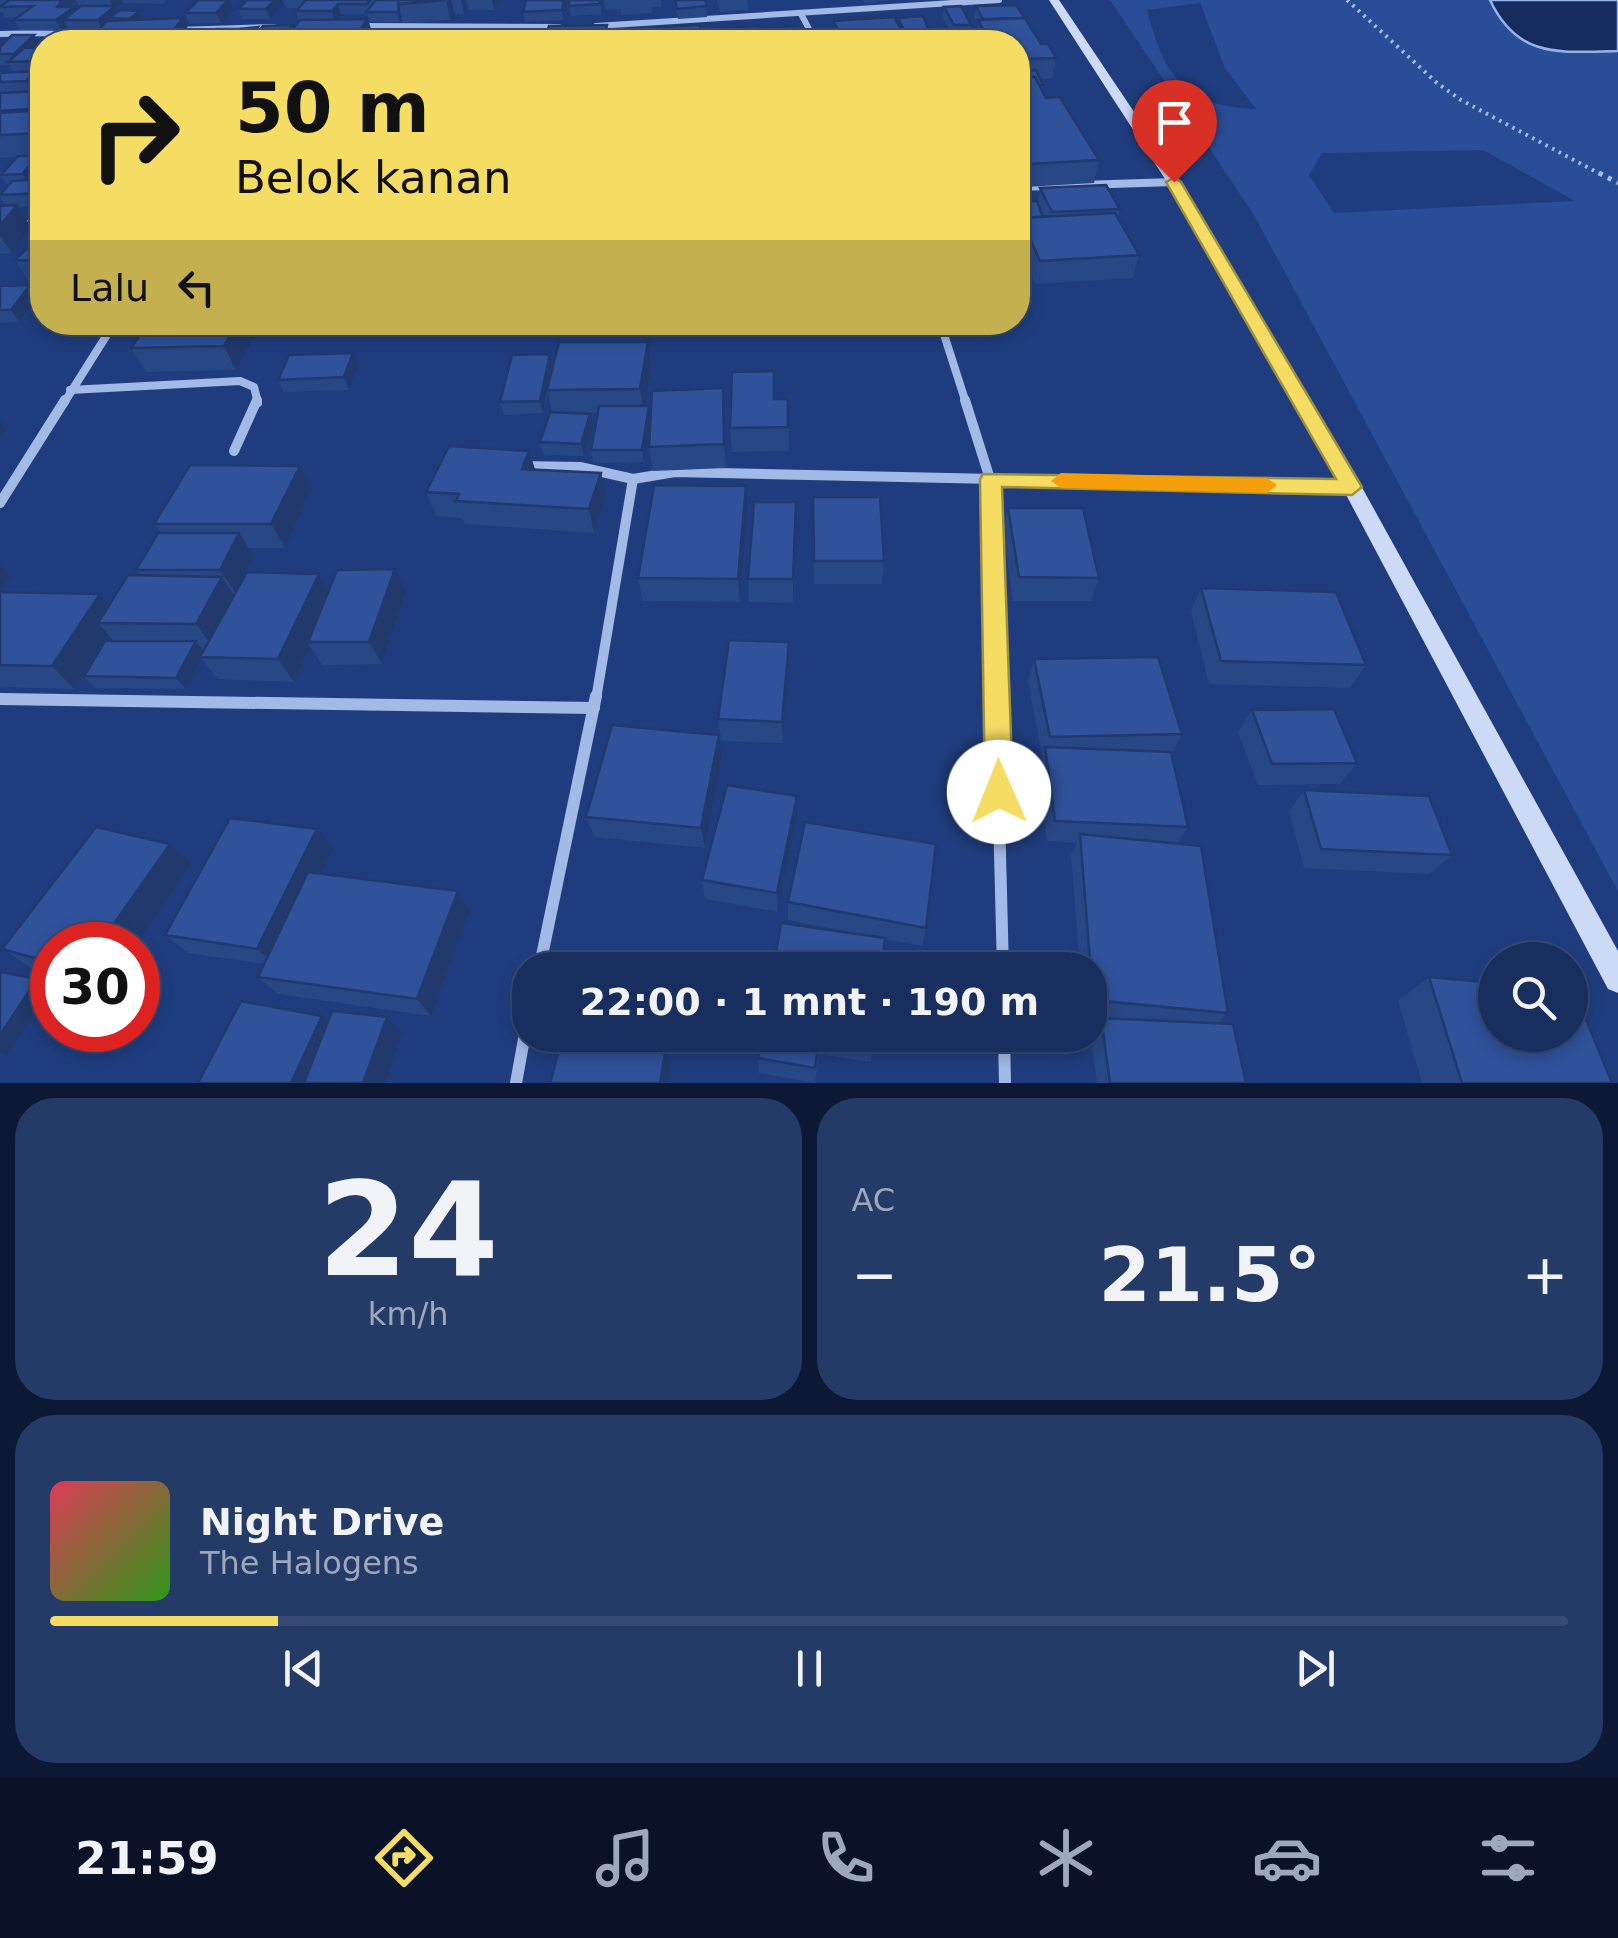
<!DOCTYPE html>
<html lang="id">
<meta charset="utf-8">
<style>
:root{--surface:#172e5e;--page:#243a67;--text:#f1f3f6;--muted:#9ea8bc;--line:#364a73;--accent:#f5dc63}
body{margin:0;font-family:"DejaVu Sans",sans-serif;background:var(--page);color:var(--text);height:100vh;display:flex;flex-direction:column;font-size:38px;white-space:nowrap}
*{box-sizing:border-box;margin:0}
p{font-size:32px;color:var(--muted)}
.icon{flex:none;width:55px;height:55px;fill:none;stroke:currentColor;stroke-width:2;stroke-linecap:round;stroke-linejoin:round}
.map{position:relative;height:1083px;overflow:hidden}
.panel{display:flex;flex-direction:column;gap:15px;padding:15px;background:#0d1934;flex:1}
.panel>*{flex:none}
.banner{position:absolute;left:30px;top:30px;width:1000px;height:305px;border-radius:40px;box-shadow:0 5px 15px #0003,0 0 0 2px var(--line);background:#f5dc63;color:#111;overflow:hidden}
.fabs{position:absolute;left:1478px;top:942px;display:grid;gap:20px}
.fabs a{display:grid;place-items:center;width:110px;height:110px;border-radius:50%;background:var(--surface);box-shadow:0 5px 15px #0003,0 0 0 2px var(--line);font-size:50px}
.speed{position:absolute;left:30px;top:922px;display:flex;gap:20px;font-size:50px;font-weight:700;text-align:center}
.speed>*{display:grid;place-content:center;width:130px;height:130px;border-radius:50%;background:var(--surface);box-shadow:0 5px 15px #0003,0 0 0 2px var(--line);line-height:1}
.speed .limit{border:15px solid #d22;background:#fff;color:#111}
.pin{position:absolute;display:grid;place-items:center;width:85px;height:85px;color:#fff;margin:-102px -42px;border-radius:50% 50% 50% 0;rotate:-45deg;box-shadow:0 0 10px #0007}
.pin .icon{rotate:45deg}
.me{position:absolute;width:110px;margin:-55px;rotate:359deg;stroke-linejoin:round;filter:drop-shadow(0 0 8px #0008)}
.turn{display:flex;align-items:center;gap:35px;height:210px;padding:0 40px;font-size:45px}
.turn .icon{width:130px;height:130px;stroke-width:2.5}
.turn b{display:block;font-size:70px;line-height:85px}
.then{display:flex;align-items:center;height:95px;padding:0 40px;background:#0003;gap:20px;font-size:38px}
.big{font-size:75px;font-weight:600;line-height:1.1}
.panel .widget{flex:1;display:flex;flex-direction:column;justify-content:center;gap:15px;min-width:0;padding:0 35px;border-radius:40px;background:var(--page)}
.panel .dial{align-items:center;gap:0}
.dial b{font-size:130px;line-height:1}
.song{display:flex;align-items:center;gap:30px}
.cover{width:120px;height:120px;border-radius:15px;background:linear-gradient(135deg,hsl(350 70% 55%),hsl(110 70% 35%))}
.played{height:10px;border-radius:5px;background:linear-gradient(90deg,var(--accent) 15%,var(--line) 15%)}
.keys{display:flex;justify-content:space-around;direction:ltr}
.heat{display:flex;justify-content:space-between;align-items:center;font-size:55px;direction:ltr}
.panel .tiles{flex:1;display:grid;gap:15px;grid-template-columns:1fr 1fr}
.widget:last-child{grid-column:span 2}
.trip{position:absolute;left:512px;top:952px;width:595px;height:100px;border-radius:40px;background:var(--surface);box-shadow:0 5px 15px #0003,0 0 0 2px var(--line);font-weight:600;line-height:100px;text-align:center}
.tabs{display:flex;height:160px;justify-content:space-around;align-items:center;background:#091226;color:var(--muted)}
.tabs .icon{width:70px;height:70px}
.tabs .active{color:var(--accent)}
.tabs b{font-size:45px;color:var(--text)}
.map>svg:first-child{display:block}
</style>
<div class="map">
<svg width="1618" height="1083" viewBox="0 0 1618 1083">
<rect width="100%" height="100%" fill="#1f3d7e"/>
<path fill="#294d96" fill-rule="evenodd" d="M1110 0H1618V891L1254 215ZM1200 3 1225 68 1256 109C1184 107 1164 75 1147 10ZM1483 150 1575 201 1334 213 1309 175 1322 153Z"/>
<path fill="#152b5d" stroke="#96b3e9" stroke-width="2.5" d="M1490 0H1618V51C1562 52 1518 60 1490 0Z"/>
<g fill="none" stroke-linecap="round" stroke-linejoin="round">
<polyline stroke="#a3bae7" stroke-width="4" stroke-dasharray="2.5 5" stroke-linecap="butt" points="1347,0 1437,83 1461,100 1604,176"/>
<polyline stroke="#a3bae7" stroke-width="5" stroke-dasharray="4 6" stroke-linecap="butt" points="1599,173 1618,183"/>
<g stroke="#a3bae7" stroke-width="6">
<polyline points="801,14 816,42"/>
<polyline points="361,26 559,27"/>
<polyline points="596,26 999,0"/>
<polyline points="176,30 274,27"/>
<polyline points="0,34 109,32"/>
<polyline points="457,42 464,28"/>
</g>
<g stroke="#a3bae7" stroke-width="8">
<polyline points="1018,187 1174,182"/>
<polyline points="0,225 42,224"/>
<polyline points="940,322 966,403"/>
<polyline points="70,390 240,381 254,387 258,403"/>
<polyline points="64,403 115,322"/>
</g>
<g stroke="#a3bae7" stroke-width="10">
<polyline points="965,400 990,479 996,699"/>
<polyline points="234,451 257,400"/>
<polyline points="520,466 580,467 633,479 675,472 1352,487"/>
<polyline points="0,503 65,400"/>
<polyline points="596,699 633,479"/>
</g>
<g stroke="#a3bae7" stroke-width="12">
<polyline points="996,696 1003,970"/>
<polyline points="0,699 594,708"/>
<polyline points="539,970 596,696"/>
<polyline points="1004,1035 1005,1083"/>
<polyline points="516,1083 530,1006"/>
</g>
<polygon fill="#cddaf6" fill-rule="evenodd" points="1049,0 1059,0 1181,182 1359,482 1618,951 1618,993 1608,989 1342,487 1167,182"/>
</g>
<g fill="#284785">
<polygon points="0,0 75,0 70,7 75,10 79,7 76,0 166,0 163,4 122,3 116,9 118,12 140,11 144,19 99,30 69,30 67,27 62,31 20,30 14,20 18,17 5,18 2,12 0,13"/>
<polygon points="247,0 282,0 283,5 270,19 242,19 238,9"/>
<polygon points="283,0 499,0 494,10 469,10 468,7 464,14 455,14 451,20 403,23 402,19 400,22 369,22 367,14 341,14 337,19 374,39 372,42 427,31 429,39 443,38 444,42 204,42 240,31 258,27 260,30 292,25 293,28 299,21 296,11 298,8 286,8"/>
<polygon points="601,0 601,14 571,16 569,6"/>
<polygon points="604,0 661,0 662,7 652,7 652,13 621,15 620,9 605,10"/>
<polygon points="673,0 705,0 707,17 678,19"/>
<polygon points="717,0 747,0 748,10 720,12"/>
<polygon points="863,0 894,0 865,3"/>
<polygon points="567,2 563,20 525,22 523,12"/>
<polygon points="976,6 1041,44 1056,58 1052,78 1040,79 1043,85 1042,89 1046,98 1099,160 1094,183 1025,187 1022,181 1022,185 1018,185 1018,42 951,42 951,33 943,17 944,7 971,25 971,29 977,33 978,23 974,17"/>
<polygon points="233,10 221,23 189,24 185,13"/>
<polygon points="889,17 897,23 898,18 934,42 903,42 902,40 902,42 834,42 833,41 834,19"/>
<polygon points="34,35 39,45 37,48 42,47 42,72 36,72 41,81 42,79 42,88 39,83 33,91 42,91 42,155 38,156 42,162 42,170 34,180 42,179 42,205 18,207 31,227 12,253 0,254 0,226 5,205 0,197 0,194 8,186 2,177 0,178 0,171 2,174 17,157 0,158 0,73 13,72 9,65 0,65 0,47"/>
<polygon points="1040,188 1120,209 1118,217 1139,255 1133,278 1035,284 1018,243 1018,202 1038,203"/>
<polygon points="42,219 42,283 30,283 15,260 35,241 29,231"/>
<polygon points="0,286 38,297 19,322 0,323"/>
<polygon points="260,327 236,370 146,372 131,348"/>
<polygon points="648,342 651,365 645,406 649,406 651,419 644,462 593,463 591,450 598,413 580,413 593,426 584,456 543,455 540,442 552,412 548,393 543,413 504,415 500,402 553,366"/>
<polygon points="358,365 349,390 284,392 278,380"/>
<polygon points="723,388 726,468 653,471 649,447"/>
<polygon points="775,399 788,399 789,451 732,452 730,428"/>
<polygon points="529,451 535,469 601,473 606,497 594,533 465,524 462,518 436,516 426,492"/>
<polygon points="300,466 312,489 285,548 248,548 254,557 243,579 319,574 328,591 406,592 382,664 322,665 310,646 294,682 218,679 202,659 186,689 95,688 84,676 113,641 108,634 74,689 0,687 0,564 11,576 1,592 100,594 109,606 140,575 136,570 161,533 154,524"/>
<polygon points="746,486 748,510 740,602 643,601 638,578"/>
<polygon points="813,497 884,561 882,584 814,584"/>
<polygon points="796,502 793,603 749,602 748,579"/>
<polygon points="1008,508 1099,578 1091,601 1013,601 1003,531"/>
<polygon points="1201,588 1366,665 1350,688 1209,684 1191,611"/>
<polygon points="789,642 789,665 783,743 721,741 718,719"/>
<polygon points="1034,659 1182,734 1172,754 1188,827 1177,844 1228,1013 1218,1023 1246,1083 1097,1083 1090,1033 1100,1018 1090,1017 1090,970 1080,970 1071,854 1077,843 1047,841 1038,769 1042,755 1028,681"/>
<polygon points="1252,710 1357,763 1340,784 1258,785 1238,732"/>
<polygon points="719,735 722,756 705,848 594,837 586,817"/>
<polygon points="1304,790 1452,855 1430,874 1304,868 1289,811"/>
<polygon points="797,796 797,817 778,912 705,899 702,880"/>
<polygon points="333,849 321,874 458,891 470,910 431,1016 278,994 258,977 264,964 188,953 165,935"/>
<polygon points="191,864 52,945 52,973 30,967 2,949"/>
<polygon points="788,902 926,928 922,946 788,920"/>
<polygon points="1429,977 1612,1083 1422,1083 1398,1001"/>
<polygon points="762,1035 875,1035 871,1062 819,1054 815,1083 759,1073 758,1058"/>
</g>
<g fill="#21396c">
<polygon points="62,0 75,0 64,14 74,7 79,17 63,20 67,27 62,31 56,20 57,7"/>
<polygon points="110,0 121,0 122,3 116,9 120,16 109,18 111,23 103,30 98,20 113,7"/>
<polygon points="229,0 233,10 221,23 216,13"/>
<polygon points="275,0 282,0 283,5 270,19 266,9"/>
<polygon points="451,0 455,14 451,20 446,1"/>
<polygon points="461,0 468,0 466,0 468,7 464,14"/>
<polygon points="492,0 499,0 494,10"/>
<polygon points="564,0 567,0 567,2 563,20 562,10"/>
<polygon points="338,4 341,14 335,21 332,11"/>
<polygon points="399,9 402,19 400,22 397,12"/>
<polygon points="140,11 145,21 129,19"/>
<polygon points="183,18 194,42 164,42"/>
<polygon points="368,19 374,39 372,42 351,42"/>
<polygon points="607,25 609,42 603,42"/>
<polygon points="34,35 39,45 22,62 18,62 14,54"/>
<polygon points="35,71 41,81 33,91 26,81"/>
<polygon points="38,156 42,162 42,170 29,185 22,174"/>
<polygon points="17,205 31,227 12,253 0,236 0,226"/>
<polygon points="30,285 38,297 19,322 11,310"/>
<polygon points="238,322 258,322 260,327 236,370 224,346"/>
<polygon points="648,342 651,365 644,413 640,389"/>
<polygon points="353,353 358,365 349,390 344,377"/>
<polygon points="550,354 553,366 547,390 543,413 540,401"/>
<polygon points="723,388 725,412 726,468 724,444"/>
<polygon points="649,406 651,419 644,462 642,450"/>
<polygon points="590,414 593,426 584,456 581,444"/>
<polygon points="0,421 6,429 0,438"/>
<polygon points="529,451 536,474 522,469"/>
<polygon points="300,466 312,489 285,548 271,524"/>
<polygon points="601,473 606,497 594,533 589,509"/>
<polygon points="746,486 748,510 740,602 738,579"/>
<polygon points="796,502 797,526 793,603 793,579"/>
<polygon points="239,533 254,557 236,593 220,570"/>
<polygon points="0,564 11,576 0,593"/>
<polygon points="395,569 406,592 382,664 369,642"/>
<polygon points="319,574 332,597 308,642 310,646 294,682 278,659"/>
<polygon points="222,577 237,600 213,647 196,624"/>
<polygon points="100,594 119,618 98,623 108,634 74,689 52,666"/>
<polygon points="196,641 205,653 200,657 202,659 186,689 176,678"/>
<polygon points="789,642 789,665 783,743 782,722"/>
<polygon points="719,735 722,756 705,848 701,828"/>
<polygon points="797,796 797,817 778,912 777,893"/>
<polygon points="317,829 333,849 277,966 257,949"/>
<polygon points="170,844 191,864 136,945 99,945"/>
<polygon points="458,891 470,910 431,1016 417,999"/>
<polygon points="37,979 51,988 7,1056 0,1052 0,1035"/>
<polygon points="322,1016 340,1032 317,1083 291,1083"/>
<polygon points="387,1017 402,1033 385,1083 363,1083"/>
<polygon points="665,1053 671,1068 668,1083 660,1083"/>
</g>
<g fill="#2f529b" stroke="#21396c" stroke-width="2.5">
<polygon points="9,0 62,0 57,7 74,7 56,20 14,20 33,6 0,7"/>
<polygon points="198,0 228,0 216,13 185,13"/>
<polygon points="247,0 275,0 266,9 238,9"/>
<polygon points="306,0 370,0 367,4 338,4 332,11 296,11"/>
<polygon points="376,0 400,0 398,4 399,9 397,12 366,12"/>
<polygon points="400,0 446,0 398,4"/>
<polygon points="526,0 564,0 562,10 523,12"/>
<polygon points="569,0 600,0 600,4 569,6"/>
<polygon points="675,0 705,0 707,6 677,9"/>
<polygon points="1016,5 1025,18 983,19 976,6"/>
<polygon points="81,6 115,6 98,20 63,20"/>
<polygon points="961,6 971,25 954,25 944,7"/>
<polygon points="120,10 140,11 129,19 109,18"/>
<polygon points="888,15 889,17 835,21 834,19"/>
<polygon points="923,16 934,42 909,42 898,18"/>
<polygon points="894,17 902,31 841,36 833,21"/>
<polygon points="183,18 164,42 87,42 107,21"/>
<polygon points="1025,18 1041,44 1048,44 1056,58 1018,59 1018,42 990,42 978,20"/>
<polygon points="368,19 351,42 282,42 300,20"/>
<polygon points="292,25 281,42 232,42 240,29 258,27 252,36 255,36 263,26"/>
<polygon points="607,25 603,42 544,42 549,26"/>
<polygon points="700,25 702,42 661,42 660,27"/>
<polygon points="758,26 759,42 725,42 721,28"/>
<polygon points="794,26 798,41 765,42 762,28"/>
<polygon points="216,29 239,29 227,42 204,42"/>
<polygon points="717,29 719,42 705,42 703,30"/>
<polygon points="975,29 981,42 957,42 951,30"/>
<polygon points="427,31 425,39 443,38 442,42 367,42 376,42 380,34"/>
<polygon points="492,32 489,42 462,42 465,33"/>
<polygon points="12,35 34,35 14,54 0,54 0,47"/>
<polygon points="650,39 650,42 613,42 613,41"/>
<polygon points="42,47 42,61 8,62 24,48"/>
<polygon points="1036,70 1043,85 1039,85 1035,77 1018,77 1018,71"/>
<polygon points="35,71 26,81 0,82 0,73"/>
<polygon points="1018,77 1035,77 1046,98 1060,97 1099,160 1029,164 1018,142"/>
<polygon points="42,91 42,108 0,111 0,93"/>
<polygon points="42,110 42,133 0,135 0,113"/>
<polygon points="1018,146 1025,163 1018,163"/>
<polygon points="18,156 38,156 22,174 1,175"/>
<polygon points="42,179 42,193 0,195 12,181"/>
<polygon points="1106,185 1120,209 1052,212 1040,188"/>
<polygon points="1037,201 1043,217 1021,218 1020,224 1018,224 1018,202"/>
<polygon points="17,205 0,226 0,206"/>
<polygon points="1115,213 1139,255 1040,261 1021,218"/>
<polygon points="42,219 42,232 29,231"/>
<polygon points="42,234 42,261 15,260"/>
<polygon points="30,285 11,310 0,310 0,286"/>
<polygon points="149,322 238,322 224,346 131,348"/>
<polygon points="559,342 648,342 640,389 547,390"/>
<polygon points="353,353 344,377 278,380 289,355"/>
<polygon points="550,354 540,401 500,402 512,355"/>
<polygon points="774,371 774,399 788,399 788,427 730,428 732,372"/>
<polygon points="723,388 724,444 649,447 652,391"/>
<polygon points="599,406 649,406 642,450 591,450"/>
<polygon points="550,412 590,414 581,444 540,442"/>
<polygon points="449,446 529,451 522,469 601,473 589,509 456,501 459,494 426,492"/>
<polygon points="190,465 300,466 271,524 154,524"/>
<polygon points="654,485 746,486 738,579 638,578"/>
<polygon points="813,497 880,497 884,561 814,561"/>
<polygon points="754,502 796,502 793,579 748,579"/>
<polygon points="1008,508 1083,508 1099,578 1019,577"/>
<polygon points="158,533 239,533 220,570 136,570"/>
<polygon points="395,569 369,642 308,642 337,570"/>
<polygon points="247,572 319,574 278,659 200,657"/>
<polygon points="128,575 222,577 196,624 98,623"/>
<polygon points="1201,588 1336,592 1366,665 1221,661"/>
<polygon points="0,592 100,594 52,666 0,665"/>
<polygon points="729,640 789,642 782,722 718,719"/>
<polygon points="105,641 196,641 176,678 84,676"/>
<polygon points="1158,657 1182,734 1050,737 1034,659"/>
<polygon points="1334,709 1357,763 1272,764 1252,710"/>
<polygon points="612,725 719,735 701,828 586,817"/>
<polygon points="1045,747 1171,752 1188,827 1055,821"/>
<polygon points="727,785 797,796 777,893 702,880"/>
<polygon points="1304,790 1429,796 1452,855 1321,849"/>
<polygon points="230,818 317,829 257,949 165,935"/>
<polygon points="805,822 936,844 926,928 788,902"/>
<polygon points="96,827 170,844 99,945 52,945 52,963 2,949"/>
<polygon points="1080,834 1201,846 1228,1013 1093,1000"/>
<polygon points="308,872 458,891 417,999 258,977"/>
<polygon points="781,923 885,938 882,970 773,970"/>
<polygon points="0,972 37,979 0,1035"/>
<polygon points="1429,977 1495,983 1495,1035 1570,1035 1570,990 1574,990 1612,1083 1462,1083"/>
<polygon points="241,1001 322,1016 291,1083 198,1083"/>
<polygon points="332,1011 387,1017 363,1083 304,1083"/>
<polygon points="1101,1018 1233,1024 1246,1083 1110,1083"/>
<polygon points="762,1035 875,1035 874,1047 819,1039 815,1068 758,1058"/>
<polygon points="562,1039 665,1053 660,1083 550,1083"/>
</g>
<polygon fill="#f5dc63" stroke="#9f8f40" stroke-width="2.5" points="1174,178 1181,182 1362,487 1352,495 1002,487 1013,792 1009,801 999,804 989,801 985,792 980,479 983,474 1336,479 1166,182"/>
<polygon fill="#f59e0b" points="1061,473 1267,478 1277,485 1267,493 1061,488 1051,481"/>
</svg>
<div class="fabs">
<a><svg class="icon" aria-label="search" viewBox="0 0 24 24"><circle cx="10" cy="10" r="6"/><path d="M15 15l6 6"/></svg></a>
</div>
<div class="speed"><div class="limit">30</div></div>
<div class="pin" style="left:1174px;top:182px;background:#d93025"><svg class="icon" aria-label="arrive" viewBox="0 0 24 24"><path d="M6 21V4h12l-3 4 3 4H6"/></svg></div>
<svg class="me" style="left:999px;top:792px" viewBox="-20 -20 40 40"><circle r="19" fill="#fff"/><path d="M0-13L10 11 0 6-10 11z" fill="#f5dc63"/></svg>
<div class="trip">22:00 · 1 mnt · 190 m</div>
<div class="banner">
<div class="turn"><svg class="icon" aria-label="right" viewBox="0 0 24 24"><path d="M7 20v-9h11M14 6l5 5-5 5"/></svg><div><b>50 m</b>Belok kanan</div></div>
<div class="then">Lalu<svg class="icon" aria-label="left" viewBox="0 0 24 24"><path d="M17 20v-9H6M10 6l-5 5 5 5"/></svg></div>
</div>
</div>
<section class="panel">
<div class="tiles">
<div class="widget dial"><b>24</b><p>km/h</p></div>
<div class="widget"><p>AC</p>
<div class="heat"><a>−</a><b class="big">21.5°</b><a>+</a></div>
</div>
<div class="widget">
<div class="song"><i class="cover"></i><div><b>Night Drive</b><p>The Halogens</p></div></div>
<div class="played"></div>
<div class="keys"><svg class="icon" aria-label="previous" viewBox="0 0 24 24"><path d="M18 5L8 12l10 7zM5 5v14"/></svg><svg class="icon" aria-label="pause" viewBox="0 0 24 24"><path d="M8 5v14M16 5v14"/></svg><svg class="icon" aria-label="next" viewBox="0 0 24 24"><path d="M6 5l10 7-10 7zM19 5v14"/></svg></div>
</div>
</div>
</section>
<nav class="tabs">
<b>21:59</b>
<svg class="icon active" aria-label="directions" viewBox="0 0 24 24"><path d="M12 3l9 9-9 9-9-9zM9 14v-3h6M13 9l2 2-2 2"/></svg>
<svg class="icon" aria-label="music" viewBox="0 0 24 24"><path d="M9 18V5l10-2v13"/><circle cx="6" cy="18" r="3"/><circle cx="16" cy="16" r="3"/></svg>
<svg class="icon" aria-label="phone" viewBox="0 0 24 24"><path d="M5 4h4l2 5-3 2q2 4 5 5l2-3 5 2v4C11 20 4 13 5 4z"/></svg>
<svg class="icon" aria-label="climate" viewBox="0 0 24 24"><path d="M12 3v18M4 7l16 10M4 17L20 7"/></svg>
<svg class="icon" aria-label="car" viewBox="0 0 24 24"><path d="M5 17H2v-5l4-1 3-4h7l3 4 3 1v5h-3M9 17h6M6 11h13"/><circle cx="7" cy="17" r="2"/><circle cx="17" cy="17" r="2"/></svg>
<svg class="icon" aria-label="filters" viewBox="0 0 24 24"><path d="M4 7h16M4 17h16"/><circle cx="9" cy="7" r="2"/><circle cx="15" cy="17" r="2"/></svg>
</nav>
